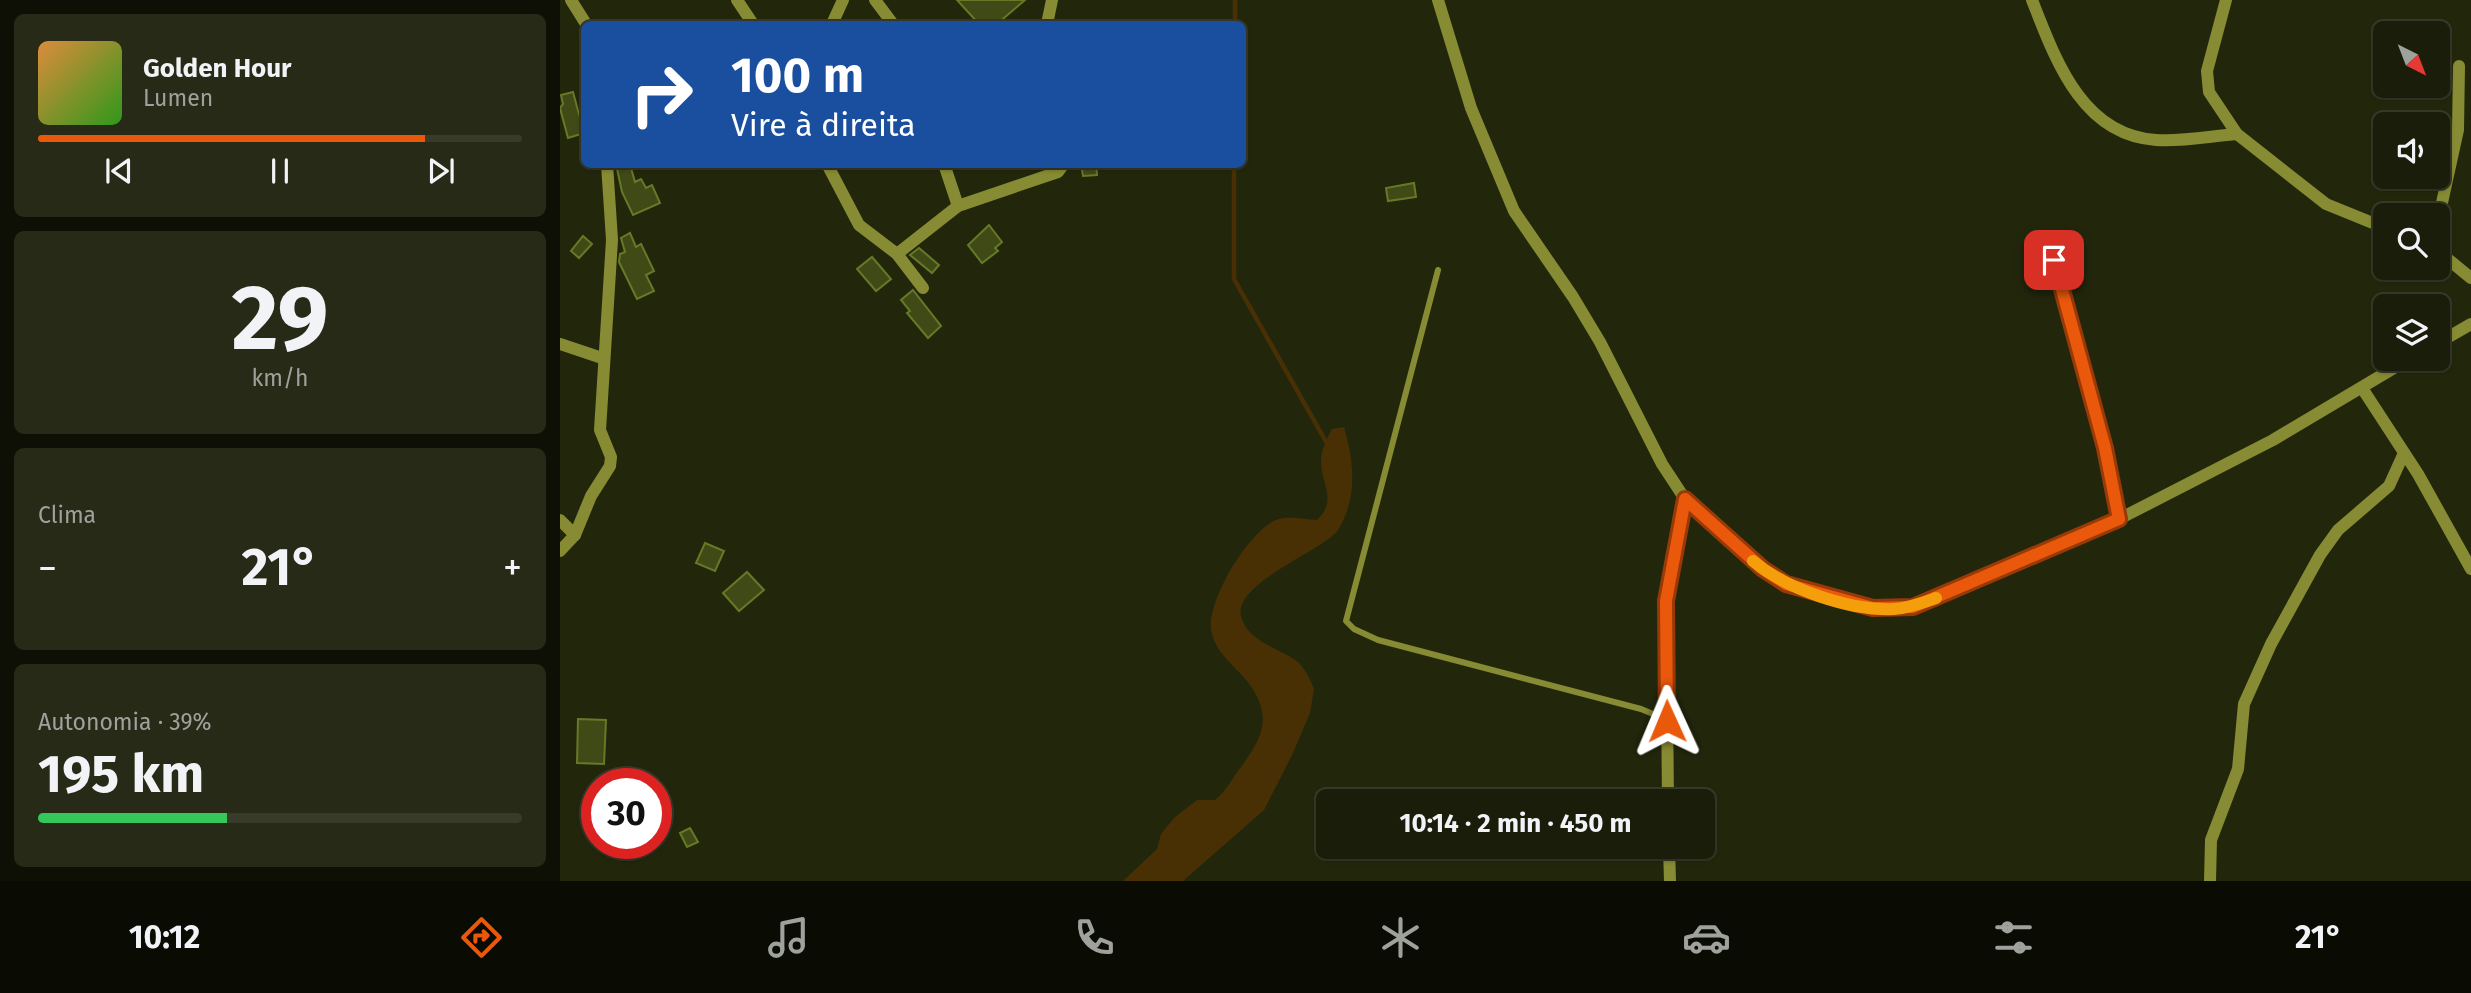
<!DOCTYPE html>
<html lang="pt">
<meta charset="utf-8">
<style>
:root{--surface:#1a1d09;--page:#272a17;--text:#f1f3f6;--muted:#9fa29c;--line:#383b2a;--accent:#ea580c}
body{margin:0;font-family:"Fira Sans",sans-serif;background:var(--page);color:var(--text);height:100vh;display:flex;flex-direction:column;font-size:26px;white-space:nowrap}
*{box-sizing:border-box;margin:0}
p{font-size:23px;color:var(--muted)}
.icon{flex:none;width:38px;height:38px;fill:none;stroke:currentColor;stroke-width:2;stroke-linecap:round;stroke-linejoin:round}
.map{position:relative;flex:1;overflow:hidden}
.drawer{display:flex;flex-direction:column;gap:14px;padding:14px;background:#0e1005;width:560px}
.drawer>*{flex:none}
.guide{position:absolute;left:21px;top:21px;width:665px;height:147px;border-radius:10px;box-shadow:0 2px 5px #0004,0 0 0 2px var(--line);background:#1a4fa0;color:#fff;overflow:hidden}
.needle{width:46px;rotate:138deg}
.fabs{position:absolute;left:1813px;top:21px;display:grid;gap:14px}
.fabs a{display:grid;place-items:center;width:77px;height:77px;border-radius:10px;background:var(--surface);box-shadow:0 2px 5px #0004,0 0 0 2px var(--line);font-size:35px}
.speed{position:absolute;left:21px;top:768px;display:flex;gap:14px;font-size:35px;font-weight:700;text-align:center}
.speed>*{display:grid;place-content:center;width:91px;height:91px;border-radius:50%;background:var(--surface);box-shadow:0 2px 5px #0004,0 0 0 2px var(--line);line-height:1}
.speed .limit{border:10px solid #d22;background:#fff;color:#111}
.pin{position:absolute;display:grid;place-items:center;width:60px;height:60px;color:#fff;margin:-30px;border-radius:14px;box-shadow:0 4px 10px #0006}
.me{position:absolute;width:77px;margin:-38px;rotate:359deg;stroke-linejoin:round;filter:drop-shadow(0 0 5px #0008)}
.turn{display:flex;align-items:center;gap:24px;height:147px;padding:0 35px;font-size:32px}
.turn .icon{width:91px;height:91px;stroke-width:2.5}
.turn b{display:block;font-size:49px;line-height:60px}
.big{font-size:52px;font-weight:700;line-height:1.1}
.drawer .card{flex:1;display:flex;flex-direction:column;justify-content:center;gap:10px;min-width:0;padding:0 24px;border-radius:10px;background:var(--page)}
.drawer .dial{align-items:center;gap:0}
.dial b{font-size:91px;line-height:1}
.song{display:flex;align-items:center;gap:21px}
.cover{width:84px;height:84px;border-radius:10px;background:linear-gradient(135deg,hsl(30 70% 55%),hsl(110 70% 35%))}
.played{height:7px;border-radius:4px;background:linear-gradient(90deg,var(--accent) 80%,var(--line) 80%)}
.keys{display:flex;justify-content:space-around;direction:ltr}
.heat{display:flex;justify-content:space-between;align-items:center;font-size:38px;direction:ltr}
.charge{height:10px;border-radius:5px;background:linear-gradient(90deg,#34c759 39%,var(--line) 0)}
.trip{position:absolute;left:756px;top:789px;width:399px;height:70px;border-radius:10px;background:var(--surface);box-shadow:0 2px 5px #0004,0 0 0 2px var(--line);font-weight:700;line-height:70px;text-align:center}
.menu{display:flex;height:112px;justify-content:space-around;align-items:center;background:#0a0c04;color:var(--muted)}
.menu .icon{width:49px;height:49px}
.menu .on{color:var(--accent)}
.menu b{font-size:32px;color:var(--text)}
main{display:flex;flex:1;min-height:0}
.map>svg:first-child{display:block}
</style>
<main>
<section class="drawer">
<div class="card">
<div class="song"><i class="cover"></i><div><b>Golden Hour</b><p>Lumen</p></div></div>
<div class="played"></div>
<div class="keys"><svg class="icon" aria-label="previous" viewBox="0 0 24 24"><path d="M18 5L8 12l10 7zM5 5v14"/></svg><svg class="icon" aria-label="pause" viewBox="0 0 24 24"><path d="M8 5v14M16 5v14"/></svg><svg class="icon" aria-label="next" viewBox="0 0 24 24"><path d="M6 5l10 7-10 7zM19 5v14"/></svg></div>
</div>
<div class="card dial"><b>29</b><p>km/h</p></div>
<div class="card"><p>Clima</p>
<div class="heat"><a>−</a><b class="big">21°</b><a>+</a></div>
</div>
<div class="card"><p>Autonomia · 39%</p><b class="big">195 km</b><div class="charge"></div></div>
</section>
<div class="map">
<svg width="1911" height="881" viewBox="0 0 1911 881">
<rect width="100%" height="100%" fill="#22270c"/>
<path fill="#483004" d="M784 427C794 461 798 498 778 530 766 549 673 583 681 616 688 643 719 647 738 662 746 670 750 679 754 689L750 713 732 755 704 810 623 881H563L597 849 601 834 614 818 637 800H655C666 791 670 782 678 771 702 739 715 717 687 681 675 666 657 654 652 634 643 605 691 526 719 519 730 516 745 519 757 520 778 500 761 484 761 461 761 450 767 439 772 429Z"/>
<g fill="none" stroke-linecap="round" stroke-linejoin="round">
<g stroke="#483004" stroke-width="4.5">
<polyline points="675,24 675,0"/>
<polyline points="674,164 674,279 769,447"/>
</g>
</g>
<g fill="#3f4a17" stroke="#677926" stroke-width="2">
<polygon points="397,0 465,0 437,24 419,24"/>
<polygon points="13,92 24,133 8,138 0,108 3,104 1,95"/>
<polygon points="56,164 67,164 68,169 71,168 75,182 81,179 86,188 92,185 100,203 73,215 62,192"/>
<polygon points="521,164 536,164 537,175 523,176"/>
<polygon points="854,183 856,197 828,201 826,188"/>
<polygon points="429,225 442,242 435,248 438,251 422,263 408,245"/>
<polygon points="70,233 76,247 81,244 94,271 86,275 94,291 77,299 59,262 60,254 65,252 61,238"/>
<polygon points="23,236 32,244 19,258 11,251"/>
<polygon points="359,248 379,265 372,273 350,255"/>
<polygon points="312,257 331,279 316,291 297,269"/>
<polygon points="353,290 381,326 368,338 347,313 350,311 341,300"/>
<polygon points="145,543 164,551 155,571 136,563"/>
<polygon points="187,572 204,590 179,611 163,593"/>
<polygon points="18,719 46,720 44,764 17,763"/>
<polygon points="130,828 138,842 127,847 120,833"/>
</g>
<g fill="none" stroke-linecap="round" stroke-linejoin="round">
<polyline stroke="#878b33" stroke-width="6" points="878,270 786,621 794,629 818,640 1081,709 1098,716 1104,730"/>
<g stroke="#878b33" stroke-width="12">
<polyline points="11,0 26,24"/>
<polyline points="177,0 193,24"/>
<polyline points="315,0 333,24"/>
<polyline points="878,0 911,108 954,211 1013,297 1040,342 1102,464 1125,499 1203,569 1226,584 1313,608 1353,606 1559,519 1713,440 1849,359"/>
<path d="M1472 0C1495 58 1521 135 1596 140 1622 142 1651 136 1677 134"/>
<polyline points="1666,0 1647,71 1649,92 1677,134 1766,204 1825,228"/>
<polyline points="272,24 283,0"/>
<polyline points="487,24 492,0"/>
<polyline points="267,164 299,225 337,254 363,288"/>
<polyline points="384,164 398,206"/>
<polyline points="1878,221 1898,130 1899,66"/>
<polyline points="1878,251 1911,278"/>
<polyline points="337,254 398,206 498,172 504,164"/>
<polyline points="1494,260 1545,448 1559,519"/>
<polyline points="1878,343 1911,324"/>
<polyline points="0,344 42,358"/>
<polyline points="1802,388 1858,474 1911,569"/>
<polyline points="0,520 15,535"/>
<polyline points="0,551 15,535 31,496 50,466 51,457 40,430 52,240 47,164"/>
<polyline points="1108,802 1106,601 1125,499"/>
<polyline points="1109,847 1110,881"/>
<polyline points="1650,881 1651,840 1678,769 1684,704 1711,644 1760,555 1778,530 1829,486 1844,453"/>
</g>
</g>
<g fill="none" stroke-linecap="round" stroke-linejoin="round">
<g stroke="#983908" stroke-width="18">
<polyline id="route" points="1107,721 1106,601 1125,499 1203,569 1226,584 1313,608 1353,607 1559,519 1545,448 1494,260"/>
</g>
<use href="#route" stroke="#ea580c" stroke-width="12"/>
<path stroke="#f59e0b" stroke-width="12" d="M1193 561C1226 589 1290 611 1334 609 1349 608 1362 603 1376 598"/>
</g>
</svg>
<div class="fabs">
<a><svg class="needle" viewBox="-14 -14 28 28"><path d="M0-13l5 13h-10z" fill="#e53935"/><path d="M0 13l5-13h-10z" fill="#9fa29c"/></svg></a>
<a><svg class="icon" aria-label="sound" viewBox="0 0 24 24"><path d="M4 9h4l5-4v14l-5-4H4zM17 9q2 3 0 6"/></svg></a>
<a><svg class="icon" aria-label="search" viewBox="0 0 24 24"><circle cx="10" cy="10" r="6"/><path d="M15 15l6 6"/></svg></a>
<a><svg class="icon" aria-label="layers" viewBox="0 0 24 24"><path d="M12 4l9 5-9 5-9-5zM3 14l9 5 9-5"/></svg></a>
</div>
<div class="speed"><div class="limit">30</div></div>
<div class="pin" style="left:1494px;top:260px;background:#d93025"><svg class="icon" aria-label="arrive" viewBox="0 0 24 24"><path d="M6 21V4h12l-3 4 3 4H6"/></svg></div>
<svg class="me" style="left:1107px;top:721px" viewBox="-20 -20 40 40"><path d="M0-17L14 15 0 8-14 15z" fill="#ea580c" stroke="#fff" stroke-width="4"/></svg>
<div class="trip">10:14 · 2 min · 450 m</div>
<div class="guide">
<div class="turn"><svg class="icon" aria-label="right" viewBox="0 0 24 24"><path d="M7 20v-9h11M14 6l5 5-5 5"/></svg><div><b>100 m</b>Vire à direita</div></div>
</div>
</div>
</main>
<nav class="menu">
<b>10:12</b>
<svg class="icon on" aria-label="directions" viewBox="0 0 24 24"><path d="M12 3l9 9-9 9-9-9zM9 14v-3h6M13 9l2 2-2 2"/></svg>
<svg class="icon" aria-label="music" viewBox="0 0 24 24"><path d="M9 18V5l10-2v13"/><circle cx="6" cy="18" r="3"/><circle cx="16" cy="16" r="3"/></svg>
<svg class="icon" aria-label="phone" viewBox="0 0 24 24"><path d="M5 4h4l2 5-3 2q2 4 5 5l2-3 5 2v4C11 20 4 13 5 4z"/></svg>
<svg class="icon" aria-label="climate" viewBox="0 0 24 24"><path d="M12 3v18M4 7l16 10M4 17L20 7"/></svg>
<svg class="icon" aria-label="car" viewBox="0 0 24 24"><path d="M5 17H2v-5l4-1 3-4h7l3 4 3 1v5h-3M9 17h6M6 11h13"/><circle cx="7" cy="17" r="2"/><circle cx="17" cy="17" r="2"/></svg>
<svg class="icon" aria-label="filters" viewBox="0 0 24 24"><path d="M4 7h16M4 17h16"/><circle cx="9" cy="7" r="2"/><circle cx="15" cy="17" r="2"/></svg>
<b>21°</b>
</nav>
